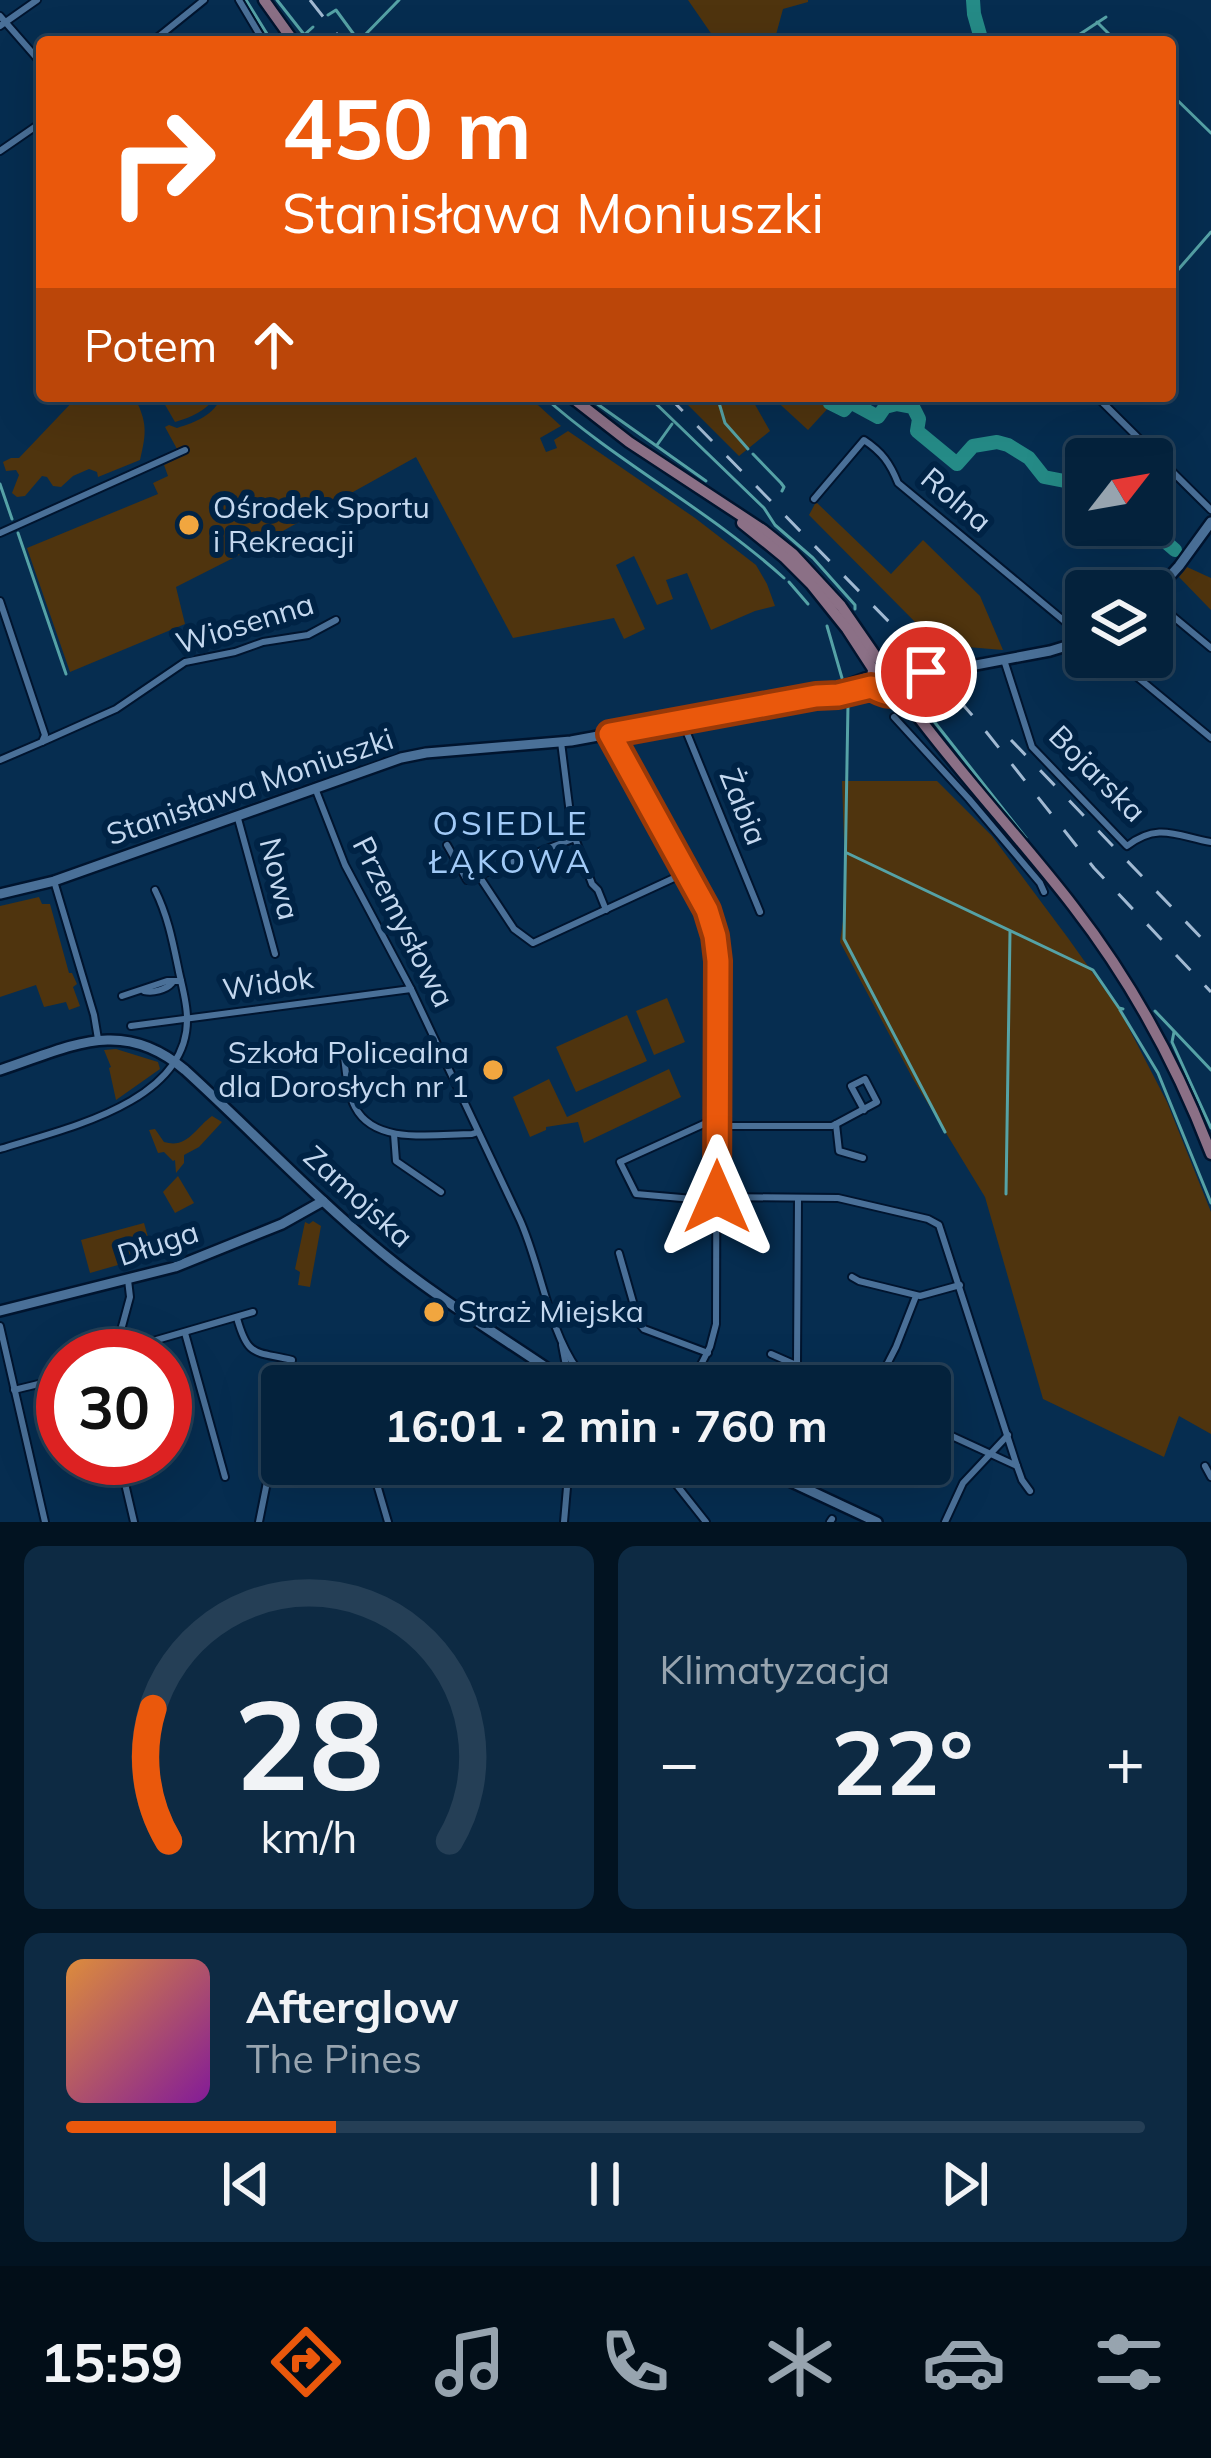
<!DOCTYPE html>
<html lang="pl">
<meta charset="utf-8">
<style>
:root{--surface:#04223c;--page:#0d2a43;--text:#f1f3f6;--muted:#97a4af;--line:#253f56;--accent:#ea580c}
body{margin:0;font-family:Mulish,sans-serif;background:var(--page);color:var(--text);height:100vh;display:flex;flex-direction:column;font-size:45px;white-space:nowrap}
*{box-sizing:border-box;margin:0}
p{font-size:39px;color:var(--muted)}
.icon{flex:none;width:66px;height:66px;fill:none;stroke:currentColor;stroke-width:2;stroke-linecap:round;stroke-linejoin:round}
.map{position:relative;height:1522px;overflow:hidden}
.side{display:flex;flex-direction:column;gap:24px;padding:24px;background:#021321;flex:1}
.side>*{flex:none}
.hud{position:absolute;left:36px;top:36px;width:1140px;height:366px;border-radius:12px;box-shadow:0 12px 48px #0002,0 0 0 3px var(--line);background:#ea580c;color:#fff;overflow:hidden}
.needle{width:78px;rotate:59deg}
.controls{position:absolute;left:1065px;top:438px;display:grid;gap:24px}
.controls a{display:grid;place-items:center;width:108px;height:108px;border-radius:12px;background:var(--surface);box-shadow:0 12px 48px #0002,0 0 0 3px var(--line);font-size:60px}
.speed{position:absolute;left:36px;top:1329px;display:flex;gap:24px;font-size:60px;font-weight:700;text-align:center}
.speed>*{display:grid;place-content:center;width:156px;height:156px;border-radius:50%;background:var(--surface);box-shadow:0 12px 48px #0002,0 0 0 3px var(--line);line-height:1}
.speed .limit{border:18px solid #d22;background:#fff;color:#111}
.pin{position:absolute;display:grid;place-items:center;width:102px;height:102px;color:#fff;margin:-51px;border:6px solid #fff;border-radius:50%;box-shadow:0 3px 12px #0007}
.me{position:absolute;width:132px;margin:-66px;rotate:0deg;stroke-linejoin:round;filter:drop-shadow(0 0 9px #0008)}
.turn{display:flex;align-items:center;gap:42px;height:252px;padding:0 48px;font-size:54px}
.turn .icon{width:156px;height:156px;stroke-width:2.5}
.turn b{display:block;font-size:84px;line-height:102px}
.then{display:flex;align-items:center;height:114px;padding:0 48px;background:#0003;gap:24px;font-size:45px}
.big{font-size:90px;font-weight:700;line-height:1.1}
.side .card{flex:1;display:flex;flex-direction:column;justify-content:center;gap:18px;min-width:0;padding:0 42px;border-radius:18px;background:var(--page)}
.side .dial{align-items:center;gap:0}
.dial svg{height:312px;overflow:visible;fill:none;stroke:var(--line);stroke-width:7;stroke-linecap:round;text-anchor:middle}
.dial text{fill:var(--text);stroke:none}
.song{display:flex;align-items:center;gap:36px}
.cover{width:144px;height:144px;border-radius:18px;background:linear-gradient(135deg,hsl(30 70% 55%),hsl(290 70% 35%))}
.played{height:12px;border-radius:6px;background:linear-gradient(90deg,var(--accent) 25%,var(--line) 25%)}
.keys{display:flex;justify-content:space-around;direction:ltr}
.heat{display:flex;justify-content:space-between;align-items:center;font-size:66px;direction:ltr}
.side .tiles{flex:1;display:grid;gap:24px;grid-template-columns:1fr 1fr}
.card:last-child{grid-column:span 2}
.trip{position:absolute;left:261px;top:1365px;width:690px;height:120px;border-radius:12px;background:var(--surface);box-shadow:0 12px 48px #0002,0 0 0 3px var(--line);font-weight:700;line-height:120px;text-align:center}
.menu{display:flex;height:192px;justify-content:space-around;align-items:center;background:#020e18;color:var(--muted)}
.menu .icon{width:84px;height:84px}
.menu .on{color:var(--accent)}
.menu b{font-size:54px;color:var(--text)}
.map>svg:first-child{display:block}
</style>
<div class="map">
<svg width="1211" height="1522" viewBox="0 0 1211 1522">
<rect width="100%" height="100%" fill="#062d50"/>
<g fill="#4f340e">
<polygon points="688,0 808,0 808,2 783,9 774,42 717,42"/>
<path d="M78 396H134C147 422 147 431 140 460L98 477 97 472 89 469 73 476 61 487 53 486 47 477 42 476 25 496 17 497 12 493 19 475 16 470 6 471 3 462 11 458H19Z"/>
<path d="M160 396H216C206 411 192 417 175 422Z"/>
<path d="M222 396H528L561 426 540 438 546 452 557 448 554 440 568 431 695 518 756 565 767 584 775 606 755 611 711 630 687 573 666 580 673 599 657 605 634 556 616 565 645 629 624 639 614 618 513 638 416 457 245 552 176 587 185 624 70 672 27 548 158 494 153 483 168 476 164 465 186 454 183 447 177 449 165 427 169 425 177 428C196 422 214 415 222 396Z"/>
<polygon points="679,396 758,396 753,401 770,431 739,456"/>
<polygon points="771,396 831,396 830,406 808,430"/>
<polygon points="816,502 891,574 923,540 980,596 1003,650 955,646 921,628 809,515"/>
<polygon points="1187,567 1211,578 1211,610 1179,577"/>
<polygon points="842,781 937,781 992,836 1068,938 1120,1011 1167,1102 1211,1212 1211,1434 1179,1416 1164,1457 1043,1399 985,1197 913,1079 840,942 846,900"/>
<polygon points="39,897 42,904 50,904 69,973 72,973 77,984 73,987 80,1006 69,1010 66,1002 44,1007 36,985 0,997 0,906"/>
<polygon points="667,998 685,1042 654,1055 636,1011"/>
<polygon points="627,1015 647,1061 576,1092 556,1047"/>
<polygon points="116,1049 158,1062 160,1069 116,1100 109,1068 111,1067 104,1050"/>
<polygon points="669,1069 681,1097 584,1143 578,1122 546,1127 546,1130 530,1137 513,1097 549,1079 567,1117"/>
<path d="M212 1116 222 1122 199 1147 184 1155V1163L176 1173 175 1160 173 1161 164 1152 158 1153 149 1130 155 1129 164 1142C188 1149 195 1128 212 1116Z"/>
<polygon points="178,1176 194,1203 175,1213 163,1192"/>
<polygon points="313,1221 321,1226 310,1287 298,1285 300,1272 295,1269 305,1222 309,1224"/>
<polygon points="144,1223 153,1255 90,1273 81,1240"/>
</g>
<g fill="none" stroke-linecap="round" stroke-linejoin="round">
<g stroke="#55a2a6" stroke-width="3">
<polyline points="246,0 272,42"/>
<polyline points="277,0 310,42"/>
<polyline points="328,15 336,10 355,36 361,39 399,0"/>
<polyline points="1097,22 1117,42"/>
<polyline points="303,36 313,27"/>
<polyline points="1068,42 1106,17"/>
<polyline points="1170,93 1211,133"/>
<polyline points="1170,279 1211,232"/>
<path d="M543 396C618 463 709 510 784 578"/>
<polyline points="586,396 706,481"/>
<polyline points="648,396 764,508 775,525 813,558 855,605 855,609"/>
<polyline points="717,396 725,423 748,449"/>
<polyline points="657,445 672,424"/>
<polyline points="753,454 781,483 784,487 782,491"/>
<polyline points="0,484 12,519"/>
<polyline points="18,533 66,674"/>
<polyline points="789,582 808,604"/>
<polyline points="827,626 842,678"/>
<polyline points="921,700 929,715 1026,838"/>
<polyline points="848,704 844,939 945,1132"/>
<polyline points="847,853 1093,970 1119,1008 1123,1009"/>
<polyline points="1120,1010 1158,1073 1211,1203"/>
<polyline points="1155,1011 1211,1070"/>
<polyline points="1174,1032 1172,1042 1211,1128"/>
<polyline points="1006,1194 1010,932"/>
</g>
<g stroke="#258b87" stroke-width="14">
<polyline points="973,0 974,14 982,42"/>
<polyline points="836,396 831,398 830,403 844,410 850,403 854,404 878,417 885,407 897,404 913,407 919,419 917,431 957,464 973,446 997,442 1008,445 1029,458 1044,477 1070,482 1086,492"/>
<polyline points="1146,525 1175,550"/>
</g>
<g stroke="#00142e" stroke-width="10">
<g id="street">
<polyline points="239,0 264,42"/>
<polyline points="0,16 42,64"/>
<polyline points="0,26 37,0"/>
<polyline points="152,42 204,0"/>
<polyline points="0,151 42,122"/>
<polyline points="1096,396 1211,510"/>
<path d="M814 499 864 440C882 452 890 463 898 483L1086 639"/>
<polyline points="0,533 185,450"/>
<polyline points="1152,599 1211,648"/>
<polyline points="0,601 45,735 42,742 0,760"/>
<polyline points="1113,657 1211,738"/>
<path d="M1004 660 1032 747 1127 846C1158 822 1177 836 1211 842"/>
<polyline points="894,717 969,799 1040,883 1044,892"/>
<polyline points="682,721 760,912"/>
<polyline points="610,734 703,902 711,918 717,951 716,1324 710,1347 690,1386"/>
<polyline points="42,742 116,709 185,662 235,652 263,642 308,635 336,620"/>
<polyline points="561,742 572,830 592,884 598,890 606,910"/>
<path d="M315 788 345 865 411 989 520 1220C541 1267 548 1328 577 1369"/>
<polyline points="237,815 275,954"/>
<polyline points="447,845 467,880 575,838"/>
<polyline points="479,876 514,929 533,943 687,872"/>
<polyline points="54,881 94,1015 98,1039"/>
<path d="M144 991C153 993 166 990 172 983"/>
<polyline points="122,996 167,981 181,981"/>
<polyline points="131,1026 411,989"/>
<path d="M343 1050C346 1068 346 1090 355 1107 375 1146 436 1134 472 1134L478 1132"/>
<polyline points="836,1124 839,1151 863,1158"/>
<polyline points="717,1126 832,1126 836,1124 877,1102 865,1079 851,1086 864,1110"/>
<polyline points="394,1134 396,1161 441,1192"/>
<path d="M0 1149C63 1129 189 1103 187 1018 187 1003 182 986 179 972 173 943 168 916 155 890"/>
<polyline points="717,1197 838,1198 928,1219 939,1225 1017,1466 1022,1480 1030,1491"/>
<polyline points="716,1201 636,1194 620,1162 717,1118"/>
<polyline points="619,1253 639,1323 644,1329 708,1353"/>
<polyline points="852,1277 859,1281 920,1296 960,1285"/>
<path d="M237 1318C248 1358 255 1351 292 1360L286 1386"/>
<polyline points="0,1326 45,1522"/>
<polyline points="185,1333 225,1477"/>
<polyline points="562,1345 567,1371"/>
<polyline points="116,1348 129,1348 253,1312"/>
<polyline points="771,1354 844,1386"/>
<polyline points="114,1356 130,1297 128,1280"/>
<polyline points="797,1364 798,1199"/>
<polyline points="876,1386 896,1347 916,1296"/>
<polyline points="14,1390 63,1378"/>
<polyline points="930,1426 1017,1466"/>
<polyline points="119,1458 134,1522"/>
<polyline points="371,1464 388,1522"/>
<polyline points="660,1464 706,1522"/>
<polyline points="1205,1466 1211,1477"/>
<polyline points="259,1522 282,1407"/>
<polyline points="564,1522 569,1464"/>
<polyline points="830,1522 832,1519"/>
<polyline points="945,1522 963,1483 1008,1435"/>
</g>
</g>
<g stroke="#00142e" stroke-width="14">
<g id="secondary">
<polyline points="1152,596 1179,566 1211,522"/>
<polyline points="899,671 929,673 944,671 1050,651 1086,640"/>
<polyline points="825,693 865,678"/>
<polyline points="917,714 916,695 927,675"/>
<polyline points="0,894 54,881 401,758 426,753 571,741 820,695 838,695 871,687 875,689"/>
<path d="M0 1070C68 1048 121 1015 185 1070 251 1130 312 1195 381 1252 438 1299 502 1337 563 1379"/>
<polyline points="0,1311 175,1267 282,1224 323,1201"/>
<polyline points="565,1386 564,1374 573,1369 584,1375 583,1386"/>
<polyline points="753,1464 877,1522"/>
</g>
</g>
<g stroke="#00142e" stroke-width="15">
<g id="primary">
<polyline points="264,0 294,42"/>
<path d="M570 396 629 442 763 530 793 554 841 606 877 658 897 668 901 676V692L905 699C957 771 1019 836 1073 906 1131 981 1177 1065 1211 1154"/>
<polyline points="742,523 784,557 811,584 847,629 873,669 872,682 875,689 888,695 900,688"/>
</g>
</g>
<use href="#street" stroke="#4a7098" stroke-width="6"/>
<use href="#secondary" stroke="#4a7098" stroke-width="9"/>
<use href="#primary" stroke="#8b7086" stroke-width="10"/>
<g stroke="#a1b9d2" stroke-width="3" stroke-dasharray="21 21" stroke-linecap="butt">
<polyline points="310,0 343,42"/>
<polyline points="668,396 897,630 980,724 1094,868 1211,992"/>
<polyline points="1011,740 1211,948"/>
</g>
</g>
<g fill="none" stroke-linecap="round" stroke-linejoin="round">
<g stroke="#983908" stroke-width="30">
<path id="route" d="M717 1197 718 961 715 936 707 910 610 734 816 696 838 695 871 687C881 692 895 701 901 684L929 673 926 672"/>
</g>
<use href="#route" stroke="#ea580c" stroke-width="21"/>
</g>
<g fill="#f1a63f" stroke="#002345" stroke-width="4.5">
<circle cx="189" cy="525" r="12"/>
<circle cx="493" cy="1070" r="12"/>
<circle cx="434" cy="1312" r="12"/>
</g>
<g text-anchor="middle" stroke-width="12" stroke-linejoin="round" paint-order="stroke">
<g font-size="30" fill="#c4d8ef" stroke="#002345">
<text transform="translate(956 500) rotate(40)" y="10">Rolna</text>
<text transform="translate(245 624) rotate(-17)" y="10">Wiosenna</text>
<text transform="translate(1097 774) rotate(45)" y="10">Bojarska</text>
<text transform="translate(250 787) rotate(-19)" y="10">Stanisława Moniuszki</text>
<text transform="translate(743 807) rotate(68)" y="10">Żabia</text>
<text transform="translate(279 879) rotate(76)" y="10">Nowa</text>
<text transform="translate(403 922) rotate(63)" y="10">Przemysłowa</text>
<text transform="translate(268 984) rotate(-8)" y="10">Widok</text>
<text transform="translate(358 1197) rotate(42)" y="10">Zamojska</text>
<text transform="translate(158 1244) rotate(-18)" y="10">Długa</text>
</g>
<g font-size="30" fill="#c4d8ef" stroke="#002345" text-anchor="start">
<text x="213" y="518">Ośrodek Sportu<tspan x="213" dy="34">i Rekreacji</tspan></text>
<text x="469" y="1063" text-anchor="end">Szkoła Policealna<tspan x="469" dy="34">dla Dorosłych nr 1</tspan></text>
<text x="458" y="1322">Straż Miejska</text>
</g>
<g font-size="33" letter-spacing="3" fill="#a1caf7" stroke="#002345">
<text x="511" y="835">OSIEDLE<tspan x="511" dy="38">ŁĄKOWA</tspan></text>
</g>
</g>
</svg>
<div class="controls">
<a><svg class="needle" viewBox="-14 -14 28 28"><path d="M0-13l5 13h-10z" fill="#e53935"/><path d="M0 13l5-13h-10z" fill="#97a4af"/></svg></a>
<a><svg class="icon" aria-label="layers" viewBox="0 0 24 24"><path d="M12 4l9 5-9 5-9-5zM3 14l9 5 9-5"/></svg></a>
</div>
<div class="speed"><div class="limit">30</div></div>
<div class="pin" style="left:926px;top:672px;background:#d93025"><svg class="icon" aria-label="arrive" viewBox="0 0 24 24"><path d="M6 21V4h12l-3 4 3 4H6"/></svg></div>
<svg class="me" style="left:717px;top:1197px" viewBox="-20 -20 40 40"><path d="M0-17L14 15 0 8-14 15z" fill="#ea580c" stroke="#fff" stroke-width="4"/></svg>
<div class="trip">16:01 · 2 min · 760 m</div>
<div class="hud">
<div class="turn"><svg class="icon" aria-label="right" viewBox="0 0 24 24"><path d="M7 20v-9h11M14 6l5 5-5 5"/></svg><div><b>450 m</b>Stanisława Moniuszki</div></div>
<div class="then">Potem<svg class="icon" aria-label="ahead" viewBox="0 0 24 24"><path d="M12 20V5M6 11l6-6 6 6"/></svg></div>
</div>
</div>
<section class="side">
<div class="tiles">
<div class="card dial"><svg viewBox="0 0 100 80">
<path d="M14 69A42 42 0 1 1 86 69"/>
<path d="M14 69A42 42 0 0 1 10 35" stroke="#ea580c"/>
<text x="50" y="56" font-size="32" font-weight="700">28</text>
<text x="50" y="72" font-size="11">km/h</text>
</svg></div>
<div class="card"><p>Klimatyzacja</p>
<div class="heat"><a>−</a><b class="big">22°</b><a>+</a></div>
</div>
<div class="card">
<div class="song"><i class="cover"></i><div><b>Afterglow</b><p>The Pines</p></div></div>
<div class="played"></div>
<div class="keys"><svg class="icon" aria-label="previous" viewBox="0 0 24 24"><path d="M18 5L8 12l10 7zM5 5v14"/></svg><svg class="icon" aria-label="pause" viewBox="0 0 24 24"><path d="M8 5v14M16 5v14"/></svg><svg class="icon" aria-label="next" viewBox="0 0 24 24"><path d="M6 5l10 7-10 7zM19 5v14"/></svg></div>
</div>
</div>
</section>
<nav class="menu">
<b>15:59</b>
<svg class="icon on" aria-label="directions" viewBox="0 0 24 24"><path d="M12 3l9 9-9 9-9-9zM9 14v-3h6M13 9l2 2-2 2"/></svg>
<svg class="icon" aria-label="music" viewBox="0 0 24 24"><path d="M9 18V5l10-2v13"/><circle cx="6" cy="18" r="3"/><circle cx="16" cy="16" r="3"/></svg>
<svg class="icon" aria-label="phone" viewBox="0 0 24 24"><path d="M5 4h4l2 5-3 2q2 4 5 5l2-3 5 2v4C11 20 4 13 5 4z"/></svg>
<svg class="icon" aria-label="climate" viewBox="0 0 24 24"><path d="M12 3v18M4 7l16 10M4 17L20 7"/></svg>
<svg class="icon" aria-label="car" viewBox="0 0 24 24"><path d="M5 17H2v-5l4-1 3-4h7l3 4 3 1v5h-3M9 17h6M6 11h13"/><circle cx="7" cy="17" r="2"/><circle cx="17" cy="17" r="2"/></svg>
<svg class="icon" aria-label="filters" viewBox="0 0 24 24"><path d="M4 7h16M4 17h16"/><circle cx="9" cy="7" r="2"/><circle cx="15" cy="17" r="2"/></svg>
</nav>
